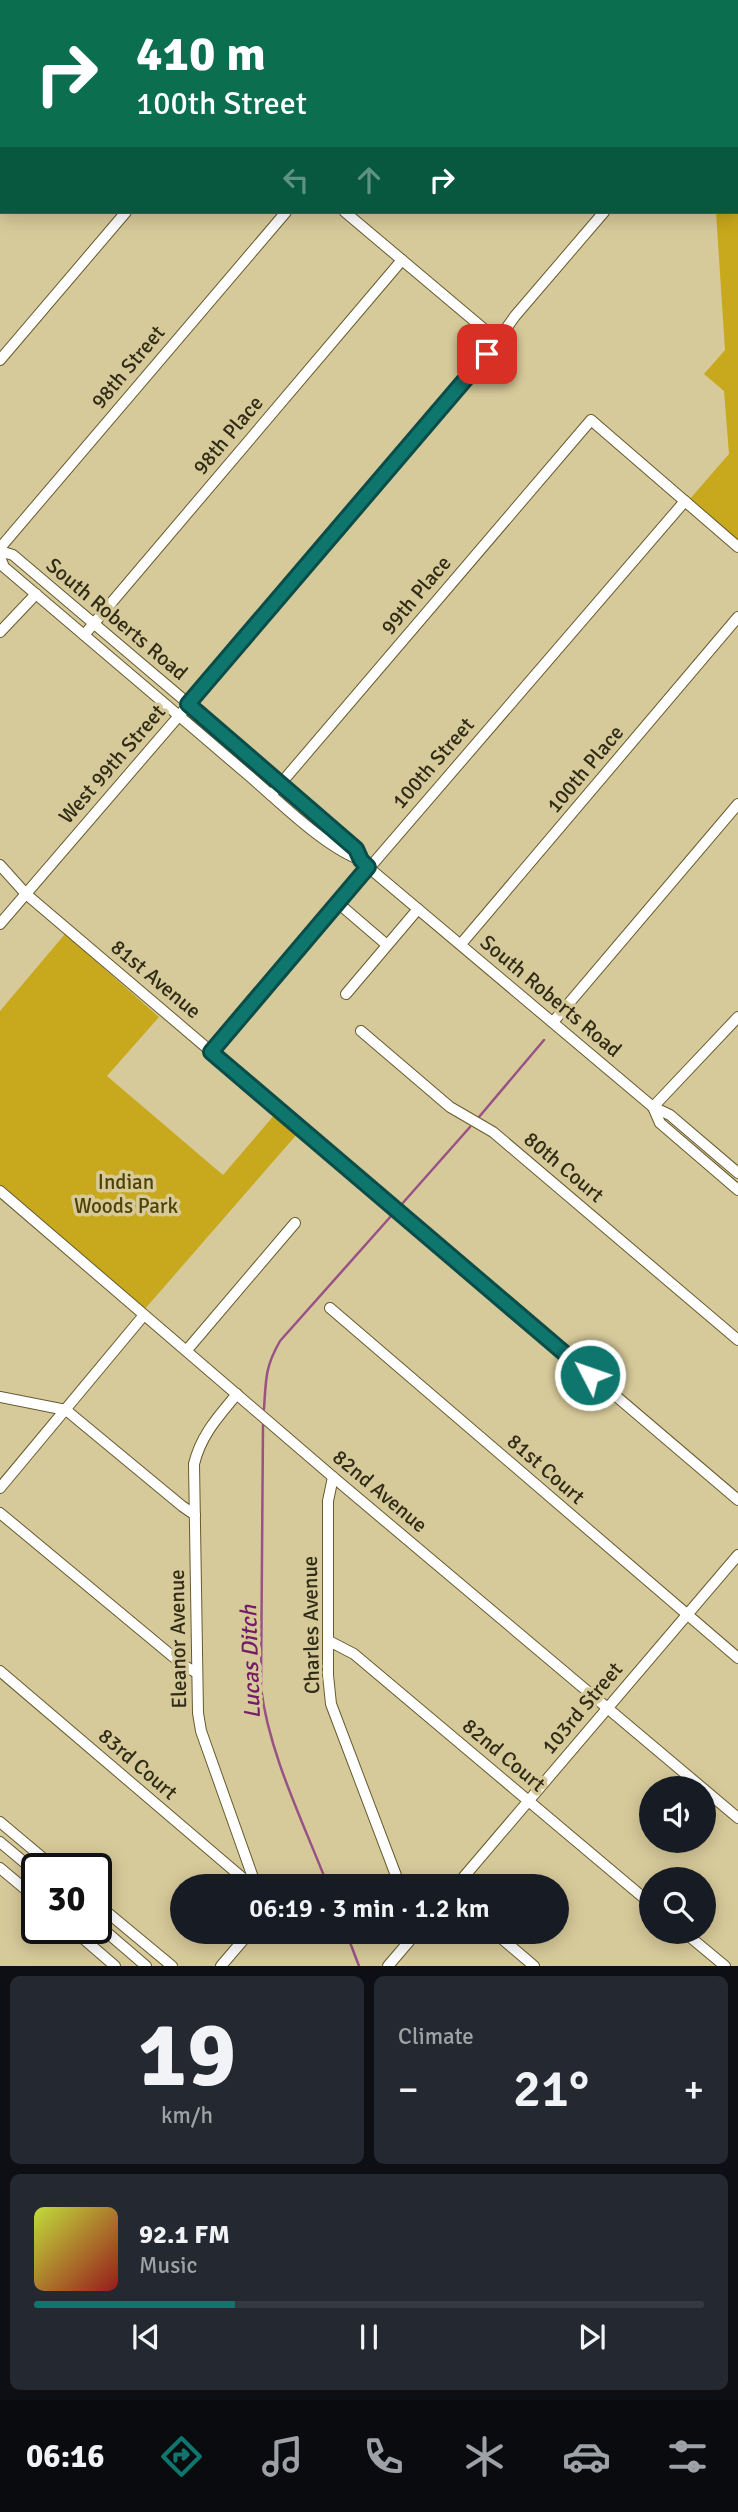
<!DOCTYPE html>
<meta charset="utf-8">
<style>
:root{--surface:#171b24;--page:#242831;--text:#f1f3f6;--muted:#9ea1a6;--line:#363941;--accent:#0f766e}
body{margin:0;font-family:Signika,sans-serif;background:var(--page);color:var(--text);height:100vh;display:flex;flex-direction:column;font-size:26px;white-space:nowrap}
*{box-sizing:border-box;margin:0}
p{font-size:23px;color:var(--muted)}
.icon{flex:none;width:38px;height:38px;fill:none;stroke:currentColor;stroke-width:2;stroke-linecap:round;stroke-linejoin:round}
.map{position:relative;height:1966px;overflow:hidden}
.drawer{display:flex;flex-direction:column;gap:10px;padding:10px;background:#0d0f14;flex:1}
.drawer>*{flex:none}
.banner{position:absolute;left:0px;top:0px;width:738px;height:214px;box-shadow:0 4px 18px #0003;background:#0b6e4f;color:#fff;overflow:hidden}
.tools{position:absolute;left:639px;top:1776px;display:grid;gap:14px}
.tools a{display:grid;place-items:center;width:77px;height:77px;border-radius:50%;background:var(--surface);box-shadow:0 4px 18px #0003;font-size:35px}
.speed{position:absolute;left:21px;top:1853px;display:flex;gap:14px;font-size:35px;font-weight:700;text-align:center}
.speed>*{display:grid;place-content:center;width:91px;height:91px;border-radius:50%;background:var(--surface);box-shadow:0 4px 18px #0003;line-height:1}
.speed .limit{border:4px solid #111;border-radius:10px;background:#fff;color:#111}
.pin{position:absolute;display:grid;place-items:center;width:60px;height:60px;color:#fff;margin:-30px;border-radius:14px;box-shadow:0 4px 10px #0006}
.me{position:absolute;width:77px;margin:-38px;rotate:311deg;stroke-linejoin:round;filter:drop-shadow(0 0 5px #0008)}
.turn{display:flex;align-items:center;gap:24px;height:147px;padding:0 21px;font-size:32px}
.turn .icon{width:91px;height:91px;stroke-width:2.5}
.turn b{display:block;font-size:49px;line-height:60px}
.lanes{display:flex;align-items:center;height:66px;padding:0 21px;background:#0003;justify-content:center;gap:35px;direction:ltr}
.lanes .off{opacity:.35}
.big{font-size:52px;font-weight:600;line-height:1.1}
.drawer .tile{flex:1;display:flex;flex-direction:column;justify-content:center;gap:10px;min-width:0;padding:0 24px;border-radius:10px;background:var(--page)}
.drawer .dial{align-items:center;gap:0}
.dial b{font-size:91px;line-height:1}
.song{display:flex;align-items:center;gap:21px}
.cover{width:84px;height:84px;border-radius:10px;background:linear-gradient(135deg,hsl(70 70% 55%),hsl(0 70% 35%))}
.played{height:7px;border-radius:4px;background:linear-gradient(90deg,var(--accent) 30%,var(--line) 30%)}
.keys{display:flex;justify-content:space-around;direction:ltr}
.heat{display:flex;justify-content:space-between;align-items:center;font-size:38px;direction:ltr}
.drawer .tiles{flex:1;display:grid;gap:10px;grid-template-columns:1fr 1fr}
.tile:last-child{grid-column:span 2}
.trip{position:absolute;left:170px;top:1874px;width:399px;height:70px;border-radius:35px;background:var(--surface);box-shadow:0 4px 18px #0003;font-weight:600;line-height:70px;text-align:center}
.menu{display:flex;height:112px;justify-content:space-around;align-items:center;background:#090b0e;color:var(--muted)}
.menu .icon{width:49px;height:49px}
.menu .selected{color:var(--accent)}
.menu b{font-size:32px;color:var(--text)}
.map>svg:first-child{display:block}
</style>
<div class="map">
<svg width="738" height="1966" viewBox="0 0 738 1966">
<rect width="100%" height="100%" fill="#d7ca9a"/>
<g fill="#c8a81c">
<polygon points="600,0 738,0 738,542 689,500 729,454 724,391 704,374 725,350 716,212 737,212 737,2"/>
<polygon points="65,934 159,1017 107,1076 223,1175 276,1113 298,1133 144,1310 0,1187 0,1011"/>
</g>
<g fill="none" stroke-linecap="round" stroke-linejoin="round">
<g stroke="#995285" stroke-width="2.5">
<polyline points="479,1117 544,1040"/>
<polyline points="401,1205 470,1127"/>
<path d="M264 1409C266 1379 265 1367 280 1341L392 1215"/>
<path d="M263 1425 261 1688C269 1754 304 1824 328 1886"/>
<polyline points="346,1932 359,1966"/>
</g>
<g stroke="#675b2e" stroke-width="12">
<g id="minor">
<polyline points="97,0 99,2"/>
<polyline points="410,2 412,0"/>
<polyline points="0,79 2,80"/>
<polyline points="0,174 2,172"/>
<polyline points="345,212 497,340"/>
<polyline points="0,360 126,212"/>
<polyline points="0,548 286,212"/>
<polyline points="0,551 13,555 282,783 356,849 361,860 368,867 653,1107 670,1115 738,1173"/>
<path d="M0 557 4 567C85 635 166 705 247 774 278 800 324 847 361 860"/>
<polyline points="0,632 36,594"/>
<polyline points="84,635 402,260"/>
<polyline points="271,795 591,420 738,547"/>
<polyline points="0,865 26,894 738,1500"/>
<polyline points="338,903 387,945"/>
<polyline points="0,924 478,368 515,316 604,212"/>
<polyline points="461,944 738,617"/>
<polyline points="346,994 418,909"/>
<polyline points="553,1022 738,804"/>
<polyline points="361,1031 450,1107 493,1132 738,1340"/>
<polyline points="211,1052 685,501"/>
<polyline points="653,1107 738,1017"/>
<polyline points="653,1107 660,1123 738,1190"/>
<polyline points="0,1191 333,1477 738,1818"/>
<polyline points="330,1308 738,1658"/>
<polyline points="187,1350 295,1223"/>
<path d="M237 1394C218 1417 201 1435 194 1464L198 1713 201 1731 256 1886"/>
<polyline points="0,1397 66,1410 182,1506 195,1515"/>
<polyline points="333,1477 328,1501 328,1675 331,1704 400,1886"/>
<polyline points="0,1488 144,1315"/>
<polyline points="0,1513 183,1665 197,1673"/>
<polyline points="329,1641 354,1654 651,1904"/>
<polyline points="0,1671 252,1886"/>
<polyline points="0,1822 56,1869"/>
<polyline points="0,1842 37,1873"/>
<polyline points="0,1868 37,1899"/>
<polyline points="456,1886 738,1555"/>
<polyline points="96,1903 172,1966"/>
<polyline points="96,1923 146,1966"/>
<polyline points="71,1928 115,1966"/>
<polyline points="494,1932 534,1966"/>
<polyline points="684,1932 725,1966"/>
<polyline points="221,1966 250,1932"/>
<polyline points="388,1966 417,1932"/>
</g>
</g>
<use href="#minor" stroke="#fff" stroke-width="10"/>
</g>
<g fill="none" stroke-linecap="round" stroke-linejoin="round">
<g stroke="#0a4d48" stroke-width="18">
<polyline id="route" points="487,354 188,704 356,849 361,860 368,867 211,1052 590,1375"/>
</g>
<use href="#route" stroke="#0f766e" stroke-width="12"/>
</g>
<g text-anchor="middle" stroke-width="7" stroke-linejoin="round" paint-order="stroke">
<g font-size="21" fill="#312c18" stroke="#d7ca9a">
<text transform="translate(128 367) rotate(-50)" y="7">98th Street</text>
<text transform="translate(228 435) rotate(-50)" y="7">98th Place</text>
<text transform="translate(416 595) rotate(-50)" y="7">99th Place</text>
<text transform="translate(117 619) rotate(40)" y="7">South Roberts Road</text>
<text transform="translate(433 763) rotate(-49)" y="7">100th Street</text>
<text transform="translate(112 764) rotate(-49)" y="7">West 99th Street</text>
<text transform="translate(585 769) rotate(-50)" y="7">100th Place</text>
<text transform="translate(156 979) rotate(40)" y="7">81st Avenue</text>
<text transform="translate(551 996) rotate(40)" y="7">South Roberts Road</text>
<text transform="translate(564 1167) rotate(40)" y="7">80th Court</text>
<text transform="translate(546 1469) rotate(41)" y="7">81st Court</text>
<text transform="translate(380 1491) rotate(40)" y="7">82nd Avenue</text>
<text transform="translate(311 1625) rotate(-91)" y="7">Charles Avenue</text>
<text transform="translate(178 1639) rotate(-91)" y="7">Eleanor Avenue</text>
<text transform="translate(582 1708) rotate(-50)" y="7">103rd Street</text>
<text transform="translate(504 1755) rotate(40)" y="7">82nd Court</text>
<text transform="translate(138 1764) rotate(41)" y="7">83rd Court</text>
</g>
<g font-size="21" fill="#504204" stroke="#d7ca9a">
<text x="126" y="1189">Indian<tspan x="126" dy="24">Woods Park</tspan></text>
</g>
<g font-size="23" font-style="italic" fill="#761b69" stroke="#d7ca9a">
<text transform="translate(250 1662) rotate(-92)" y="8">Lucas Ditch</text>
</g>
</g>
</svg>
<div class="tools">
<a><svg class="icon" aria-label="sound" viewBox="0 0 24 24"><path d="M4 9h4l5-4v14l-5-4H4zM17 9q2 3 0 6"/></svg></a>
<a><svg class="icon" aria-label="search" viewBox="0 0 24 24"><circle cx="10" cy="10" r="6"/><path d="M15 15l6 6"/></svg></a>
</div>
<div class="speed"><div class="limit">30</div></div>
<div class="pin" style="left:487px;top:354px;background:#d93025"><svg class="icon" aria-label="arrive" viewBox="0 0 24 24"><path d="M6 21V4h12l-3 4 3 4H6"/></svg></div>
<svg class="me" style="left:590px;top:1375px" viewBox="-20 -20 40 40"><circle r="17" fill="#0f766e" stroke="#fff" stroke-width="3"/><path d="M0-11L8 9 0 5-8 9z" fill="#fff"/></svg>
<div class="trip">06:19 · 3 min · 1.2 km</div>
<div class="banner">
<div class="turn"><svg class="icon" aria-label="right" viewBox="0 0 24 24"><path d="M7 20v-9h11M14 6l5 5-5 5"/></svg><div><b>410 m</b>100th Street</div></div>
<div class="lanes"><svg class="icon off" aria-label="left" viewBox="0 0 24 24"><path d="M17 20v-9H6M10 6l-5 5 5 5"/></svg><svg class="icon off" aria-label="ahead" viewBox="0 0 24 24"><path d="M12 20V5M6 11l6-6 6 6"/></svg><svg class="icon" aria-label="right" viewBox="0 0 24 24"><path d="M7 20v-9h11M14 6l5 5-5 5"/></svg></div>
</div>
</div>
<section class="drawer">
<div class="tiles">
<div class="tile dial"><b>19</b><p>km/h</p></div>
<div class="tile"><p>Climate</p>
<div class="heat"><a>−</a><b class="big">21°</b><a>+</a></div>
</div>
<div class="tile">
<div class="song"><i class="cover"></i><div><b>92.1 FM</b><p>Music</p></div></div>
<div class="played"></div>
<div class="keys"><svg class="icon" aria-label="previous" viewBox="0 0 24 24"><path d="M18 5L8 12l10 7zM5 5v14"/></svg><svg class="icon" aria-label="pause" viewBox="0 0 24 24"><path d="M8 5v14M16 5v14"/></svg><svg class="icon" aria-label="next" viewBox="0 0 24 24"><path d="M6 5l10 7-10 7zM19 5v14"/></svg></div>
</div>
</div>
</section>
<nav class="menu">
<b>06:16</b>
<svg class="icon selected" aria-label="directions" viewBox="0 0 24 24"><path d="M12 3l9 9-9 9-9-9zM9 14v-3h6M13 9l2 2-2 2"/></svg>
<svg class="icon" aria-label="music" viewBox="0 0 24 24"><path d="M9 18V5l10-2v13"/><circle cx="6" cy="18" r="3"/><circle cx="16" cy="16" r="3"/></svg>
<svg class="icon" aria-label="phone" viewBox="0 0 24 24"><path d="M5 4h4l2 5-3 2q2 4 5 5l2-3 5 2v4C11 20 4 13 5 4z"/></svg>
<svg class="icon" aria-label="climate" viewBox="0 0 24 24"><path d="M12 3v18M4 7l16 10M4 17L20 7"/></svg>
<svg class="icon" aria-label="car" viewBox="0 0 24 24"><path d="M5 17H2v-5l4-1 3-4h7l3 4 3 1v5h-3M9 17h6M6 11h13"/><circle cx="7" cy="17" r="2"/><circle cx="17" cy="17" r="2"/></svg>
<svg class="icon" aria-label="filters" viewBox="0 0 24 24"><path d="M4 7h16M4 17h16"/><circle cx="9" cy="7" r="2"/><circle cx="15" cy="17" r="2"/></svg>
</nav>
